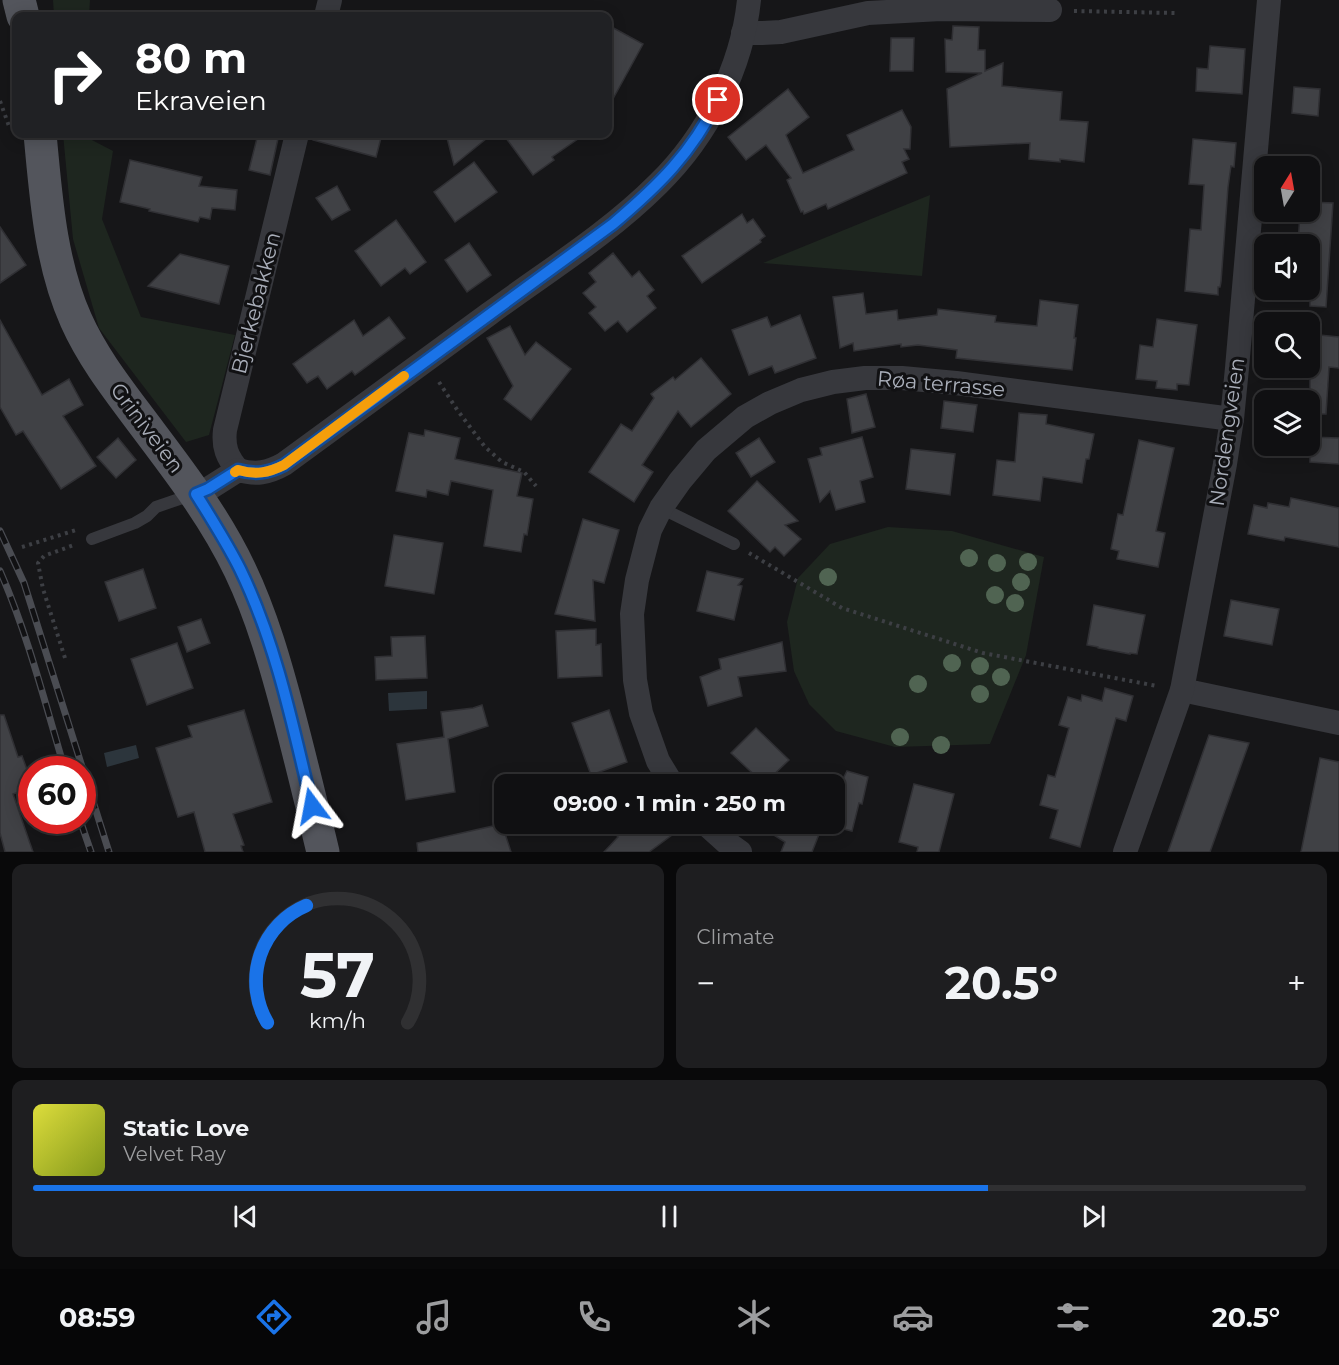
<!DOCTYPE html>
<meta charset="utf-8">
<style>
:root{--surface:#101012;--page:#1e1e20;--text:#f1f3f6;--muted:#9c9d9f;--line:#303032;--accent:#1a73e8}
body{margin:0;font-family:Montserrat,sans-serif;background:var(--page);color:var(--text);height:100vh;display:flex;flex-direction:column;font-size:22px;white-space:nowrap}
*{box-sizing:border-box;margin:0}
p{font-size:20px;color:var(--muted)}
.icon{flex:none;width:33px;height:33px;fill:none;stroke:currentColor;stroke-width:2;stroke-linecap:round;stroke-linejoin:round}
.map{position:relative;height:852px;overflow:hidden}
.side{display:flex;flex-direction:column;gap:12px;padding:12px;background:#09090a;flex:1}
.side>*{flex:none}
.top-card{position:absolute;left:12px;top:12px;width:600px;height:126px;border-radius:12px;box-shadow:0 3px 15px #0003,0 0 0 2px var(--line);background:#202124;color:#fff;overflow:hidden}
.needle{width:39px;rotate:11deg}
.tools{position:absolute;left:1254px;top:156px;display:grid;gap:12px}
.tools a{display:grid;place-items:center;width:66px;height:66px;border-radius:12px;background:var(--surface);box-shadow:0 3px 15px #0003,0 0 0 2px var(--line);font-size:30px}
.speed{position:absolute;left:18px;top:756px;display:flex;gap:12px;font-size:30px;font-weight:700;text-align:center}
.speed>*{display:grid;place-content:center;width:78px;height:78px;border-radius:50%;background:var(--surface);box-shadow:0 3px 15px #0003,0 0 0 2px var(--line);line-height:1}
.speed .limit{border:9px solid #d22;background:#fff;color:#111}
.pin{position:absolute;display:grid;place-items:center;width:51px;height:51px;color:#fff;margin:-26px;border:3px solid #fff;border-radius:50%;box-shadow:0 2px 6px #0007}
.me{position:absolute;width:66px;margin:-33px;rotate:347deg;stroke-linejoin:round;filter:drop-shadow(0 0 4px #0008)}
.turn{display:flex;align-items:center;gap:21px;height:126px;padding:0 24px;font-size:27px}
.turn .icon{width:78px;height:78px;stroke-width:2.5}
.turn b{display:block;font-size:42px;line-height:51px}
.big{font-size:45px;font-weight:700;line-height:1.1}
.side .card{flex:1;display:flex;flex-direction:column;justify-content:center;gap:9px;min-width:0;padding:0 21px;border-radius:12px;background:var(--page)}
.side .dial{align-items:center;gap:0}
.dial svg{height:156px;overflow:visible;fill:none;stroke:var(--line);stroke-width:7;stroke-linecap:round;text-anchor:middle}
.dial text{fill:var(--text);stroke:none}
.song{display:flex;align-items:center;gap:18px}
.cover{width:72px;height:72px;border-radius:9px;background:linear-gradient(135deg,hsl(60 70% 55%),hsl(70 70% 35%))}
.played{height:6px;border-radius:3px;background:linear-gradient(90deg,var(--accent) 75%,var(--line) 75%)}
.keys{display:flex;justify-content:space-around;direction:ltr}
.heat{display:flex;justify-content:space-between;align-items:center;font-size:33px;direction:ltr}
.side .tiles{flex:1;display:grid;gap:12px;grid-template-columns:1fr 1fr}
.card:last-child{grid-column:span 2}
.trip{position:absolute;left:494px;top:774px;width:351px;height:60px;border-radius:12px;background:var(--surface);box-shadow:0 3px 15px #0003,0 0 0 2px var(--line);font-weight:700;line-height:60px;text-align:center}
.menu{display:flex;height:96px;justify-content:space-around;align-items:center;background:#060607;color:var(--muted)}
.menu .icon{width:42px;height:42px}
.menu .active{color:var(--accent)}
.menu b{font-size:27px;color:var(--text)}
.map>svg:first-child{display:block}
</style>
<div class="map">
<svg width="1339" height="852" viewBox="0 0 1339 852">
<rect width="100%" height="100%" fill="#161618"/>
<g fill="#1e261f">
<polygon points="53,0 90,0 89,16 54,16"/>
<polygon points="63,134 91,134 90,139 113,151 102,219 141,317 235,335 209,435 186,442 99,328 73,239"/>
<polygon points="930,195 922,276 763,263"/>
<polygon points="888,527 952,531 1044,557 1026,655 990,744 895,747 836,731 809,704 794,671 787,622 798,578 830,544"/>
</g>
<g fill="#2c353c">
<polygon points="427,691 427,709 389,711 388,693"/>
<polygon points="136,745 139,758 107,767 104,753"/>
</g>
<g fill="#404145" stroke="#303034" stroke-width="1.5">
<polygon points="608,25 643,44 608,108"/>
<polygon points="953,26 979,27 978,50 985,50 985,71 1003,63 1002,86 1062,92 1060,120 1088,122 1084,162 1060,159 1060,162 1029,159 1030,143 950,147 947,89 982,73 946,72 945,39 952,40"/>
<polygon points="891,38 914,38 913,71 890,71"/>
<polygon points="1210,46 1245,49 1242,94 1196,91 1197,68 1208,69"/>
<polygon points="1294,87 1320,89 1318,116 1292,113"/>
<polygon points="788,89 809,117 786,135 803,173 854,150 847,135 902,110 911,127 910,149 904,149 909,159 902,162 907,173 828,209 826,204 804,214 803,211 801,212 787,180 791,178 766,145 746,160 728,137"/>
<polygon points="258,134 279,134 270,175 249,170"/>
<polygon points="314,134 382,134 376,157 313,140"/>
<polygon points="446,134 492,134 454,165"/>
<polygon points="503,134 585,134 552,157 554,160 533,175"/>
<polygon points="1193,139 1236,143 1234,167 1231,166 1228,187 1221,282 1220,287 1218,287 1218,295 1185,291 1190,229 1201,230 1204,185 1189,184"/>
<polygon points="130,160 202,177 199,186 237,190 235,210 212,208 210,219 200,217 198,222 149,211 150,209 120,202"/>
<polygon points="474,162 497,192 455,222 434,192"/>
<polygon points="337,186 350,210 332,220 316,198"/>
<polygon points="1310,202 1333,203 1326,307 1310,306 1310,244 1298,244 1300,212 1310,212"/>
<polygon points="742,214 747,223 753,219 765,236 760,240 761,242 702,283 682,256"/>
<polygon points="396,220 426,262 410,274 405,268 381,286 355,251"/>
<polygon points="0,227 26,265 0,283"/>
<polygon points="469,243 491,275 467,292 445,260"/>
<polygon points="613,253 632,277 639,271 654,290 647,296 656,308 627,332 618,321 605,331 589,313 596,307 583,293 596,282 589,273"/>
<polygon points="180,254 229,266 219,304 148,286"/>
<polygon points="863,293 866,314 897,310 898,320 937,315 938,309 996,316 995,322 1037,326 1040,300 1078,305 1074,338 1076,338 1072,370 956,358 957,350 918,345 901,347 901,344 854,351 853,343 840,348 833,297"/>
<polygon points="800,315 816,358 775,373 772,366 749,375 732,330 767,317 771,327"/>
<polygon points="389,317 405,338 355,375 352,371 327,389 318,376 307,383 293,364 354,320 363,336"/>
<polygon points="1157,319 1197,325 1189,385 1177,384 1177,390 1156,388 1157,381 1136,379 1140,345 1153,347"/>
<polygon points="0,320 42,395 69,379 83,405 63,416 96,466 61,489 23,431 16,435 0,407"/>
<polygon points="510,326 525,355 536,342 571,369 531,420 504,399 513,386 487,338"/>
<polygon points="1310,334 1339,337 1339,368 1329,367 1326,414 1310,414"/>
<polygon points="701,358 731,394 691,427 678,411 642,465 653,472 634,502 589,472 621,424 632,431 654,398 651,394 673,377 675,380"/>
<polygon points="866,394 875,427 852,433 847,399"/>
<polygon points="944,401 977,405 973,432 941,428"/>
<polygon points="1019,413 1047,415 1046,424 1094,434 1089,459 1086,459 1082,483 1043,477 1040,501 993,495 997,460 1015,462"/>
<polygon points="425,430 460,438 455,459 522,473 517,496 533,499 527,535 524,534 521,552 484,546 493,490 451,481 448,495 427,490 426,497 396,491 409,433 424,436"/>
<polygon points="862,437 873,477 860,481 865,502 836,510 830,491 820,502 808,459 822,455 820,448"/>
<polygon points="1310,437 1339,438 1339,464 1310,462"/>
<polygon points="118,438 136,460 116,478 97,457"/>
<polygon points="759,438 775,462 751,477 736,453"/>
<polygon points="1139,440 1174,448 1156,531 1165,533 1158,567 1117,559 1119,551 1111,549 1118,514 1123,515"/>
<polygon points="911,449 955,454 950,495 906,489"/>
<polygon points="757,481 798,521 785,525 801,539 784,556 775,547 770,552 728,511"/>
<polygon points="1291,498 1339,508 1339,547 1285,537 1284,541 1248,534 1254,505 1267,508 1268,503 1289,507"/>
<polygon points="583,519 619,530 604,583 593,580 595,621 555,614"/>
<polygon points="394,535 443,543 434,594 385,586"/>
<polygon points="143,569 156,608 119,621 105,582"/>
<polygon points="707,571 743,579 738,585 742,586 734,620 697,611"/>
<polygon points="1231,600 1279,609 1272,645 1224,636"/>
<polygon points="1094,605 1145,615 1137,654 1130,653 1130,654 1098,648 1098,647 1087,645"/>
<polygon points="201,619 210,643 187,652 178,627"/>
<polygon points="596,629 596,645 601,644 602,676 558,678 556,631"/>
<polygon points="425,636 427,678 376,680 375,657 392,656 391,637"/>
<polygon points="782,642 786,671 738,677 742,696 708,706 700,677 721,669 719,659"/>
<polygon points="177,643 193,688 147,705 131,659"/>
<polygon points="1105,688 1133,696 1126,721 1116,718 1080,847 1050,838 1058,810 1040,805 1048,775 1055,777 1069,728 1059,725 1068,697 1081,701 1082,695 1102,701"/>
<polygon points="482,705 488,726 448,739 455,792 406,800 397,744 444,737 441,712 473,708"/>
<polygon points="244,710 272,802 233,814 244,845 241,846 243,852 205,852 194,812 178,817 156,748 192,737 188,726"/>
<polygon points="609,710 627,762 591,775 572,723"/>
<polygon points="0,715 4,715 18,757 22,756 32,783 32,788 13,794 33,852 5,852 0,833"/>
<polygon points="756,728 789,760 764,784 731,753"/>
<polygon points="1209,735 1249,743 1210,852 1168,852"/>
<polygon points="1320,758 1339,762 1339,852 1301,852"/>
<polygon points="847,771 868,777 862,804 859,803 852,831 823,824 834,824 834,784 830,784 831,781 841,783"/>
<polygon points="914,784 954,794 939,852 917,852 918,847 899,842"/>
<polygon points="502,824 511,852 418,852 417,843"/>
<polygon points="608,824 687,824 649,852 604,852 618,837"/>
<polygon points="756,824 823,824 812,852 781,852 785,842"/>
</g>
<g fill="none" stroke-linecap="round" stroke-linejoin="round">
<g stroke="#3d3f44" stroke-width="4" stroke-dasharray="3 4.5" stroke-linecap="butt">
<polyline points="1074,11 1175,13"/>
<polyline points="0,101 10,129"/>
<polyline points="439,382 458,411 485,447 502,462 524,472 536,486"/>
<polyline points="22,547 76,530"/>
<polyline points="749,553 842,608 983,653 1157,686"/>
<polyline points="65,658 43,589 38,563 44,556 74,545"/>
</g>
<g stroke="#37383d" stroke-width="12">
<polyline points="661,508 734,544"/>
<polyline points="92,539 135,523 147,516 156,507 194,494"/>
</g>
<g stroke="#37383d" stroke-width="24">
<polyline points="326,16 330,0"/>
<polyline points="743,33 762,33 781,32 868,13 941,9 1050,10"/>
<path d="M238 470C227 457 223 447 225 430L297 134"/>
<path d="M196 494 208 489 238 470C256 475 268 473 284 464 352 414 421 364 489 314 546 272 608 234 658 184 707 136 742 68 749 0"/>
<polyline points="1182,690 1339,723"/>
<polyline points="672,784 658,761 641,713 635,680 632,614 637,580 650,530 661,508 680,481 706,450 745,417 770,403 801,390 833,382 865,378 902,378 956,383 1232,419"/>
<polyline points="706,824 726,842 740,852"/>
<polyline points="1125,852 1182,690 1225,464 1232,419 1237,368 1269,0"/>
</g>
<g stroke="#53555c" stroke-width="33">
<polyline points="19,0 23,16"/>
<path d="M40 134C46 196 50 262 76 320 92 356 116 387 140 419 176 467 214 515 240 570 262 616 276 666 289 715 301 761 312 806 323 852"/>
</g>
<g stroke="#4a4c52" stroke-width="7">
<g id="rail">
<polyline points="0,531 24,583 109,852"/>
<path d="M0 571C28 635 45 703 65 770"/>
<polyline points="80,820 91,852"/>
</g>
</g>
<use href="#rail" stroke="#111113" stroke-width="4.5" stroke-dasharray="14" stroke-linecap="butt"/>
</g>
<g fill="#506452">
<circle cx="969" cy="558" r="9"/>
<circle cx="1028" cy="562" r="9"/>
<circle cx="997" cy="563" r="9"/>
<circle cx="828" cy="577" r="9"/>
<circle cx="1021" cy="582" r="9"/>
<circle cx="995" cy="595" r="9"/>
<circle cx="1015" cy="603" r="9"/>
<circle cx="952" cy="663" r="9"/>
<circle cx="980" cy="666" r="9"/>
<circle cx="1001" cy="677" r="9"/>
<circle cx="918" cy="684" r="9"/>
<circle cx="980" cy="694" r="9"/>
<circle cx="900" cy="737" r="9"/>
<circle cx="941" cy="745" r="9"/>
</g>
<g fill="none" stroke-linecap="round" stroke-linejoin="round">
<g stroke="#114b97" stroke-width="15">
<path id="route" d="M312 806C293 726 276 643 240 569 227 543 211 518 196 494L208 489 238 470C256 475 268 473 284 465L613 224C659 185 691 154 718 100"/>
</g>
<use href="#route" stroke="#1a73e8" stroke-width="10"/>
<path stroke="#f59e0b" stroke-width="10" d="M235 472 238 470C256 475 268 473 284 465L404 376"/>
</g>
<g text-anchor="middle" stroke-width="6" stroke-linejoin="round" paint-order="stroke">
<g font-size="21" fill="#a8adb8" stroke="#111113">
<text transform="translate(256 303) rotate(-76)" y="7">Bjerkebakken</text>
<text transform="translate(941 384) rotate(5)" y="7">Røa terrasse</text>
<text transform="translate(147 428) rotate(53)" y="7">Griniveien</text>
<text transform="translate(1227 432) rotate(-82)" y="7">Nordengveien</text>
</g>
</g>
</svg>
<div class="tools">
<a><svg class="needle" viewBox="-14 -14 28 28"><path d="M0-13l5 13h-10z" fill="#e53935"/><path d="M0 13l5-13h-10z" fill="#9c9d9f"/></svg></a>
<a><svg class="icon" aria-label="sound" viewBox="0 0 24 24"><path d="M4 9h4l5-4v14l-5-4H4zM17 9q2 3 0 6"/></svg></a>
<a><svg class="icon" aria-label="search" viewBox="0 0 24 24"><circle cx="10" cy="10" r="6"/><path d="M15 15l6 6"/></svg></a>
<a><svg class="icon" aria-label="layers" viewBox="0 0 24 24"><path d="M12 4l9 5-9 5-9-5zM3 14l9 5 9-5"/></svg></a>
</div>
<div class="speed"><div class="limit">60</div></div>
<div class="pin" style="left:718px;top:100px;background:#d93025"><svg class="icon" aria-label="arrive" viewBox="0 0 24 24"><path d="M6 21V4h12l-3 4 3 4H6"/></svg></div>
<svg class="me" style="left:312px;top:806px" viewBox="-20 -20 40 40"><path d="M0-17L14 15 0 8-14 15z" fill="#1a73e8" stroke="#fff" stroke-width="4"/></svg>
<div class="trip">09:00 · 1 min · 250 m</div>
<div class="top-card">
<div class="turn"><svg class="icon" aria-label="right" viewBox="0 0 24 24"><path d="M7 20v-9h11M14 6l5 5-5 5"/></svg><div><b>80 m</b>Ekraveien</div></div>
</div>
</div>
<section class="side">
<div class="tiles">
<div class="card dial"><svg viewBox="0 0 100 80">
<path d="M14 69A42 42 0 1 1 86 69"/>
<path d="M14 69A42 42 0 0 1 34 9" stroke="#1a73e8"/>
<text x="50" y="56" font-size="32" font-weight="700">57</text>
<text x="50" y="72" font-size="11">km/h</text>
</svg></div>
<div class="card"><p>Climate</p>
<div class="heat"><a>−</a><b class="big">20.5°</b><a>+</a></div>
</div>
<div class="card">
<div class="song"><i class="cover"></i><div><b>Static Love</b><p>Velvet Ray</p></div></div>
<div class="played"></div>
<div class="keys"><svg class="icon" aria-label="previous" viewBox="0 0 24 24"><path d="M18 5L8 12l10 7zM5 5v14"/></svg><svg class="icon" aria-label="pause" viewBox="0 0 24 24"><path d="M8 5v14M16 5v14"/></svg><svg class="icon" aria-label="next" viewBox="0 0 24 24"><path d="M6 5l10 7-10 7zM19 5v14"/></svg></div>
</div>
</div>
</section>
<nav class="menu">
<b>08:59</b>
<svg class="icon active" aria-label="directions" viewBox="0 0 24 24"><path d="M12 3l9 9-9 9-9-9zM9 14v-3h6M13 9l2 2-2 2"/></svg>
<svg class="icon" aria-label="music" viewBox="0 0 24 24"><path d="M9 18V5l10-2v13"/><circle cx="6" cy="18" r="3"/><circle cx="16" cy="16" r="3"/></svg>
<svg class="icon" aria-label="phone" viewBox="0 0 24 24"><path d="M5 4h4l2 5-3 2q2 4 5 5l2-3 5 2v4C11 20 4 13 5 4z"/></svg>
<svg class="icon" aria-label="climate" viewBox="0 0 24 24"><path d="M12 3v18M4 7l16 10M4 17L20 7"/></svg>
<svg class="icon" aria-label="car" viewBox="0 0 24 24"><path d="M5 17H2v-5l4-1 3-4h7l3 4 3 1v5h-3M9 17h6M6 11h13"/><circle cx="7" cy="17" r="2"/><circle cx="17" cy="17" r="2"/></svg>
<svg class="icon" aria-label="filters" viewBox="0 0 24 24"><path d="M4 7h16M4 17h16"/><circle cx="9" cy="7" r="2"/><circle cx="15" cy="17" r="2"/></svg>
<b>20.5°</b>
</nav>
